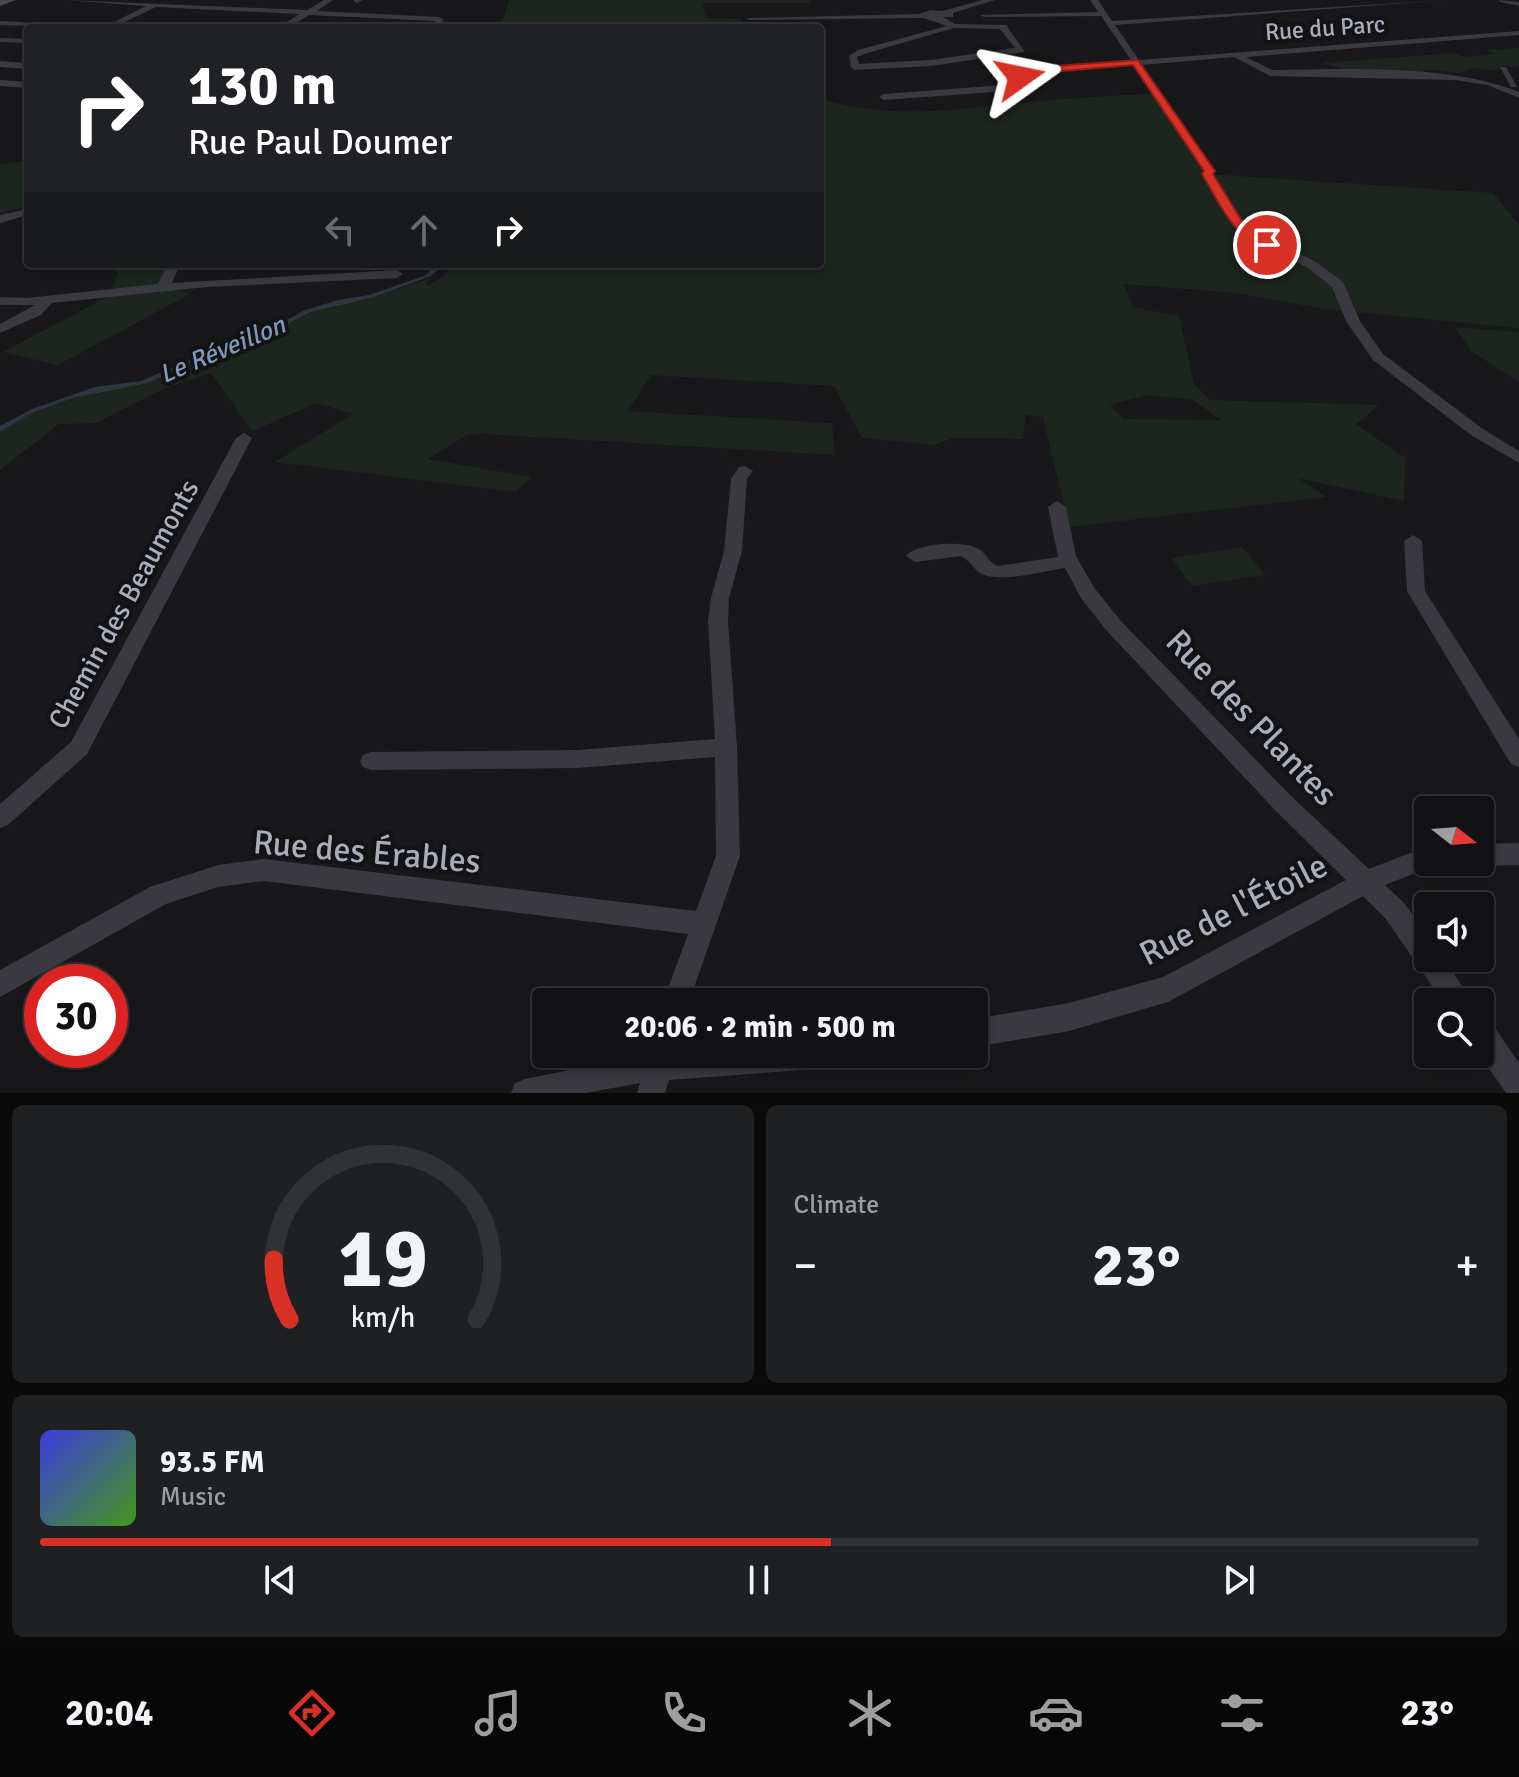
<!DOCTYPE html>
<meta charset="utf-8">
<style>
:root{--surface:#121214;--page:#1f2022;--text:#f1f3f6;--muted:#9c9ea0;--line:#313234;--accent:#d93025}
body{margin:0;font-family:Signika,sans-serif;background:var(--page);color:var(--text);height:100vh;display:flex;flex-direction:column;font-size:30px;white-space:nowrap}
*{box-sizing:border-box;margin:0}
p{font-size:26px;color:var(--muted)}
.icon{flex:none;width:44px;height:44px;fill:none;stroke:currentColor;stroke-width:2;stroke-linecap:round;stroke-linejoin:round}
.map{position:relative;height:1093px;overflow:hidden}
.panel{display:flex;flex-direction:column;gap:12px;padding:12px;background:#0a0a0b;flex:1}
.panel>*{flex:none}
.top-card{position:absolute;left:24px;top:24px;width:800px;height:244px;border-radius:8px;box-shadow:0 4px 12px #0003,0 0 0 2px var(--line);background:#202124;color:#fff;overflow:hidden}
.needle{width:52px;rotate:107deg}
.fabs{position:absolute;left:1414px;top:796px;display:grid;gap:16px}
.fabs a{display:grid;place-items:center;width:80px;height:80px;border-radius:8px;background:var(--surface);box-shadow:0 4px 12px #0003,0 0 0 2px var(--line);font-size:40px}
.speed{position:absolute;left:24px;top:964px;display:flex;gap:16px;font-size:40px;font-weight:700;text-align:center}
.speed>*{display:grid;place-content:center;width:104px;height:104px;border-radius:50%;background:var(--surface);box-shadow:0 4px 12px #0003,0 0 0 2px var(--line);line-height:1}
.speed .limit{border:12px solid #d22;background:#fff;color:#111}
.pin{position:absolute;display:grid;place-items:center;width:68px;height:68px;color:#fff;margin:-34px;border:4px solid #fff;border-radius:50%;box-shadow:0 2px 8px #0007}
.me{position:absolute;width:88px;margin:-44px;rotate:78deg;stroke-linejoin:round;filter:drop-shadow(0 0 6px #0008)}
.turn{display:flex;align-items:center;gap:28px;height:168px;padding:0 32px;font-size:36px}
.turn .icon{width:104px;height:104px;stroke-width:2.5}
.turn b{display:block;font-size:56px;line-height:68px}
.lanes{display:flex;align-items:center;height:76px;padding:0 32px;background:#0003;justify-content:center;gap:40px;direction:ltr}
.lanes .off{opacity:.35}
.big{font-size:60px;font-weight:700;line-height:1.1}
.panel .tile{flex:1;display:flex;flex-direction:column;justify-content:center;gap:12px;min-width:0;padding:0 28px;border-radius:12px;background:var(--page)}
.panel .dial{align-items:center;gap:0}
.dial svg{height:208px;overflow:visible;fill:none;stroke:var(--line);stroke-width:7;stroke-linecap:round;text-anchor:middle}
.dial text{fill:var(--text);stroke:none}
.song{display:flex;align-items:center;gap:24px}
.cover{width:96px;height:96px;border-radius:12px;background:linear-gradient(135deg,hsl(240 70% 55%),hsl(100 70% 35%))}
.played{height:8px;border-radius:4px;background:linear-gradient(90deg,var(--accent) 55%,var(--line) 55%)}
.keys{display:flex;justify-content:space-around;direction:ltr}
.heat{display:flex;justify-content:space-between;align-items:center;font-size:44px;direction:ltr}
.panel .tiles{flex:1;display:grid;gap:12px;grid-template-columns:1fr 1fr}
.tile:last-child{grid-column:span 2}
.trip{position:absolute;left:532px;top:988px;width:456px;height:80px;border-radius:8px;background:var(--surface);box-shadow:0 4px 12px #0003,0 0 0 2px var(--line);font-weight:700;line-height:80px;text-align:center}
.dock{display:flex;height:128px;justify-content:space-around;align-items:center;background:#070708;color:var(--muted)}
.dock .icon{width:56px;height:56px}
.dock .current{color:var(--accent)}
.dock b{font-size:36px;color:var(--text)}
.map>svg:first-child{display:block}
</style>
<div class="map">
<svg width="1519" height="1093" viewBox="0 0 1519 1093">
<rect width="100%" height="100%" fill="#18181a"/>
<g fill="#1d251f" fill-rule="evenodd">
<polygon points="509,0 809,0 810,3 702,3 706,18 742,19 746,28 500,28"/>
<polygon points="1519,48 1519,67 1502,66 1493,71 1474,68 1462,73 1427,70 1421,73 1355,72 1322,63 1454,53 1464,57 1495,54 1487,50"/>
<path d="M1158 94 1206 174 1493 193 1519 225V328L1324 309 1235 293 1124 284 1133 307 1179 316 1194 384 1210 400 1379 405 1356 424 1405 458 1404 501 1298 478 1327 497 1069 527 1043 417 1026 415 1023 439 953 438 934 445 862 438 834 386 651 375 628 411 832 423 835 455 485 434 467 435 428 459 532 477 515 492 275 462 353 414 317 403 252 431 211 373 165 388 96 423 59 424 0 470V432L32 413 73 398 148 383 227 348 257 340 311 312 371 298 433 277 426 283 427 287 459 264H820V99C899 120 949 110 1028 102 1072 98 1115 95 1158 94ZM1147 395 1193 400 1221 420 1123 419 1110 405Z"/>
<polygon points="16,162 28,162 28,206 0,213 0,165"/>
<polygon points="120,264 172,264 158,286 190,294 58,365 3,352 111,295"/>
<polygon points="1455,327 1519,332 1519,382 1471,351"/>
<polygon points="1242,547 1265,575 1192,586 1171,558"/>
</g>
<polygon fill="#2d353f" points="439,264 445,264 431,276 371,298 311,312 257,340 227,348 148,383 73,398 32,413 0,432 0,426 32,409 69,396 95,387 141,381 224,345 257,336 305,310 338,300 369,295 424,276"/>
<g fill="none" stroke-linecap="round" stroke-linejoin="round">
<g fill="#39393f" fill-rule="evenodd">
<polygon points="64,0 307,10 324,0 333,0 317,11 439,17 443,19 444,28 436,28 435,21 309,15 288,28 278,28 299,14 156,7 112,28 102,28 146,6"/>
<polygon points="363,0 357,3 353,1 354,0"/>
<path d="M983 0H995L953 13V17H943L955 24 1006 25 1025 52 931 66 855 70 851 67 849 56 858 50 947 26 924 18 750 20 746 18 919 14 931 10 942 11ZM954 28 1000 29 1015 48 931 60 859 64 857 57 864 54Z"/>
<path d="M1090 0H1098L1112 21 1447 0 1115 25 1139 60 1519 31V35L1246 57 1272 70C1347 69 1450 64 1519 92V98L1487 85 1455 80 1270 76 1234 57 1142 65 1215 171 1213 174 1245 226 1316 262 1343 282 1360 321 1383 354 1483 429 1519 451V463L1471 435 1373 360 1346 321 1332 287 1308 268 1237 231 1202 174 1204 171 1134 65 1027 74 1031 81 1020 90 884 100 879 97 884 94 1017 84 1021 81 1016 73 1026 68 1131 60 1101 16 984 17 980 15 1098 12Z"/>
<polygon points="1499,0 1519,2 1519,6 1500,2"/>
<polygon points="0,21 92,26 96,28 0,25"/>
<polygon points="0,38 28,39 28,43 0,42"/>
<polygon points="0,61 28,63 28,69 0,67"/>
<polygon points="1500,67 1506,67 1517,87 1511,87"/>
<polygon points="0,80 28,82 28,88 0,86"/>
<polygon points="28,209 28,215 0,223 0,215"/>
<polygon points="168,264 180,264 172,283 397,270 403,274 397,278 207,287 52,303 41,315 0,333 0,324 35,305 0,305 0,297 27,298 158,284"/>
<polygon points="244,433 252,438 87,754 8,825 0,828 0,804 71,742 236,438"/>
<polygon points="745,466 753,471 747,479 742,551 729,598 728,621 737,747 740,856 689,1002 663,1002 688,934 264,881 218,887 166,904 0,997 0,970 150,887 218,865 264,859 696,911 716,856 715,757 577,768 371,770 363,767 360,761 363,755 371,752 577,750 715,739 708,621 711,598 724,551 731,479 739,467"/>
<path d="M1057 501 1066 507 1076 556 1095 589 1120 620 1291 796 1369 869 1428 846V862H1438L1436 865 1385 885 1404 903 1428 936V958H1444L1472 1002H1443L1386 919 1363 896 1168 1002 1069 1031 974 1047V1019L1069 1003 1163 977 1346 880 1275 810 1106 630 1081 598 1065 568C1044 571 998 584 980 573 973 568 969 560 961 556L915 562 906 556C917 543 963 540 979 549 987 554 988 562 998 566L1058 557 1048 507Z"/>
<polygon points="1413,535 1422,541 1425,591 1519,739 1519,767 1511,764 1407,591 1404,541"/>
<polygon points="1519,843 1519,865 1480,866 1471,862 1480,862 1480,844"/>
<polygon points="1480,1017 1490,1021 1519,1063 1519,1093 1506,1093 1479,1054"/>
<polygon points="648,1054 843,1054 839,1064 829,1068 669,1080 665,1093 637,1093 640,1083 586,1093 511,1093 515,1083 525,1079"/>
</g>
<polygon fill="#46484f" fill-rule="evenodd" points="0,0 16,0 0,6"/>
</g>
<path fill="#d93025" stroke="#8d1f18" stroke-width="2" d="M1138 60 1215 171 1213 174 1245 226 1272 242V247C1239 250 1216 197 1202 174L1204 171 1133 65 1027 74 1020 79 1015 73 1026 68Z"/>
<g text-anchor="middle" stroke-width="8" stroke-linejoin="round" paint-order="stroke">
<g font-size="24" fill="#a9adba" stroke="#131315">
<text transform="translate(1325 28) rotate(-4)" y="8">Rue du Parc</text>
</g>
<g font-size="26" font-style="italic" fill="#7f98b7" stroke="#131315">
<text transform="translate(222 349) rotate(-23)" y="9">Le Réveillon</text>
</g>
<g font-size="28" fill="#a9adba" stroke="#131315">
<text transform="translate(123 604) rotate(-61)" y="10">Chemin des Beaumonts</text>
</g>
<g font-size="34" fill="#a9adba" stroke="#131315">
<text transform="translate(1252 717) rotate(46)" y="12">Rue des Plantes</text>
<text transform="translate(367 851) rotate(5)" y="12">Rue des Érables</text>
<text transform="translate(1233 909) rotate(-27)" y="12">Rue de l'Étoile</text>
</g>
</g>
</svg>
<div class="fabs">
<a><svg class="needle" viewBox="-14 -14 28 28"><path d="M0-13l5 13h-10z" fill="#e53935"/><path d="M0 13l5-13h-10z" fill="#9c9ea0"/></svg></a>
<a><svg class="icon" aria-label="sound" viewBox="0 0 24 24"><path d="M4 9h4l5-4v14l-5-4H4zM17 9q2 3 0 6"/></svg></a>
<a><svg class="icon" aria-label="search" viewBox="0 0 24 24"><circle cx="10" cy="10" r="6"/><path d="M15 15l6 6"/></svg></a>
</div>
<div class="speed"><div class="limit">30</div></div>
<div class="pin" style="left:1267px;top:245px;background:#d93025"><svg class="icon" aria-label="arrive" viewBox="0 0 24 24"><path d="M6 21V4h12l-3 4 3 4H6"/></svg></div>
<svg class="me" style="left:1020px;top:77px" viewBox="-20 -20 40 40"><path d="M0-17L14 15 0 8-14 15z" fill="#d93025" stroke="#fff" stroke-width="4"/></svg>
<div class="trip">20:06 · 2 min · 500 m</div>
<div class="top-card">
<div class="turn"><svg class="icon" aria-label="right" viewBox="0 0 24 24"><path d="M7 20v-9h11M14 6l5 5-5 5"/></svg><div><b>130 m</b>Rue Paul Doumer</div></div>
<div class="lanes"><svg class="icon off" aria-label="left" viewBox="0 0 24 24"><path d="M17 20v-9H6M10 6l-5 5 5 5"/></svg><svg class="icon off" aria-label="ahead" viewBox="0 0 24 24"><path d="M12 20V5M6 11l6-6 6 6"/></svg><svg class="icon" aria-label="right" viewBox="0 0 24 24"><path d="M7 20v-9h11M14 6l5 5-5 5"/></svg></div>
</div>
</div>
<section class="panel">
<div class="tiles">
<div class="tile dial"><svg viewBox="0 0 100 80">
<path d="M14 69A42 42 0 1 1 86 69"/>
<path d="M14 69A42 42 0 0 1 8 46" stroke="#d93025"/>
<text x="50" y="56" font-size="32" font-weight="700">19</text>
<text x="50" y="72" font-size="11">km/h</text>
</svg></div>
<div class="tile"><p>Climate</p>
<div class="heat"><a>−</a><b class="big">23°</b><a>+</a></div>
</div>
<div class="tile">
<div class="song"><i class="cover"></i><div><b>93.5 FM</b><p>Music</p></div></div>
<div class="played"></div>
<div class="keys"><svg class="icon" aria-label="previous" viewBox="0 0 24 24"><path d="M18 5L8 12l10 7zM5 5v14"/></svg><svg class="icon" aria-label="pause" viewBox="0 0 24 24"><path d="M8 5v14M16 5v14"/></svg><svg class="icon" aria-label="next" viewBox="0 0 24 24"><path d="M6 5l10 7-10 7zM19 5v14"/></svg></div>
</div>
</div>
</section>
<nav class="dock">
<b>20:04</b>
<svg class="icon current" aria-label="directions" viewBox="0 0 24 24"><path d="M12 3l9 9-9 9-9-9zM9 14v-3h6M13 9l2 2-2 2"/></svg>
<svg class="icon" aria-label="music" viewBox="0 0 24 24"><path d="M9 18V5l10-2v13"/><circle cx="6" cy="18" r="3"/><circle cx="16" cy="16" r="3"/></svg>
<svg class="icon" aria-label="phone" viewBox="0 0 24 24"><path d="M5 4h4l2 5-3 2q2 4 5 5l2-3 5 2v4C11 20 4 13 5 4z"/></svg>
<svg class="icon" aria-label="climate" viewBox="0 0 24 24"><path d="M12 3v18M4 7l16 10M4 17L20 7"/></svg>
<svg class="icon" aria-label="car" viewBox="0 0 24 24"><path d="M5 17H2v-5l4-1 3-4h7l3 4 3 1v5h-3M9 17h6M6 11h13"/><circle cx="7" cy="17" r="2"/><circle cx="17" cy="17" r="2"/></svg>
<svg class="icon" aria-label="filters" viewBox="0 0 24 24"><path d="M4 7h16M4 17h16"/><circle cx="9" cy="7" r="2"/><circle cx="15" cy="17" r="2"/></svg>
<b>23°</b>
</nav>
